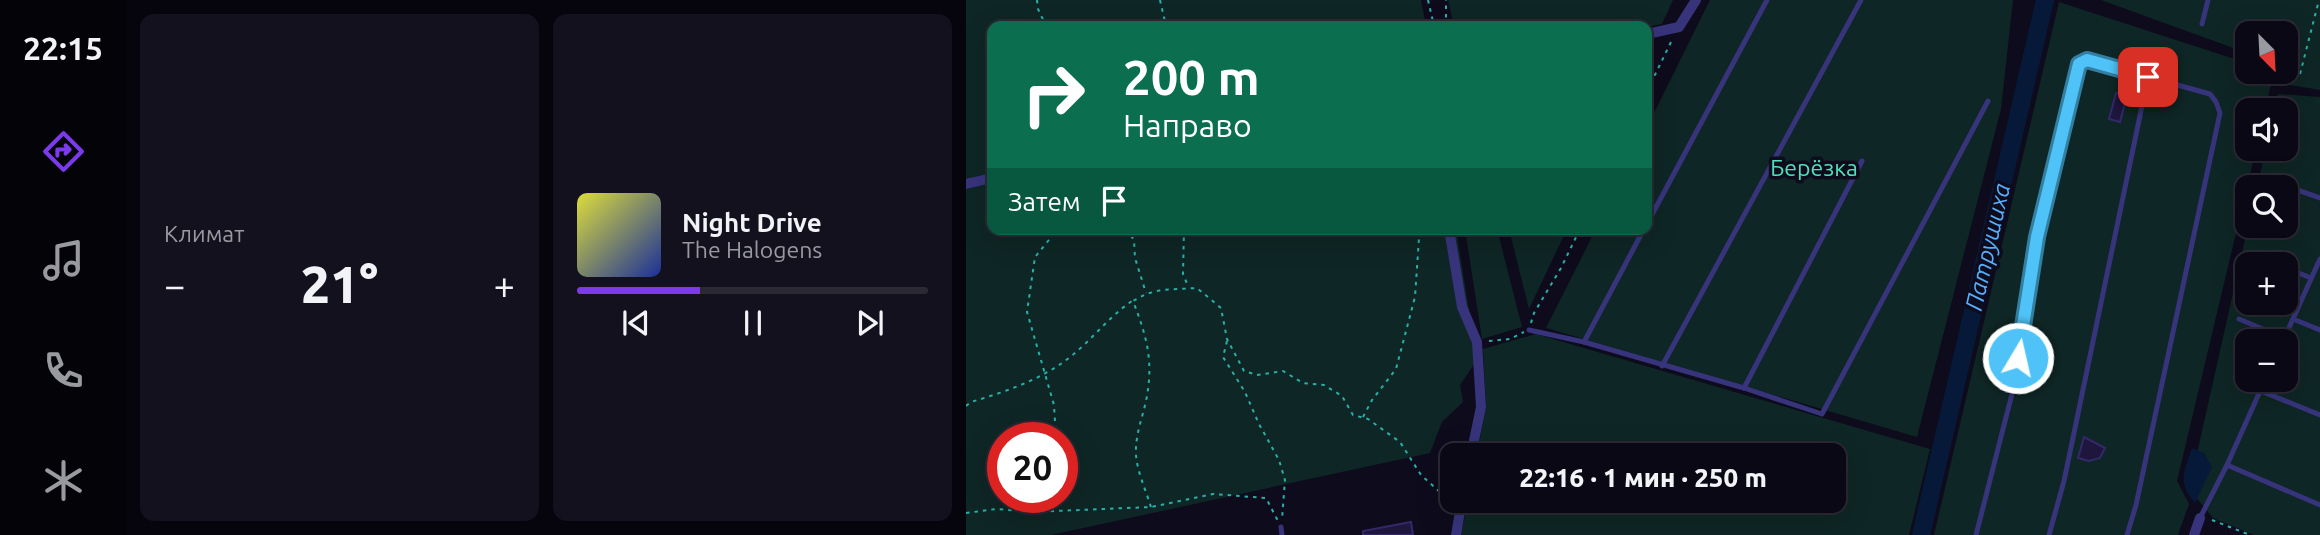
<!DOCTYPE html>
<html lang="ru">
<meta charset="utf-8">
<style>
:root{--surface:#0a0815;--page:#13111e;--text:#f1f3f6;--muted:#999aa0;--line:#2a2934;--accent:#7c3aed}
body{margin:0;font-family:Ubuntu,sans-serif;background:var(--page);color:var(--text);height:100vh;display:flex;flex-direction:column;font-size:26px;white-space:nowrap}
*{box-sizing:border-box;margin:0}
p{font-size:23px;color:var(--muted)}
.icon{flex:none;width:38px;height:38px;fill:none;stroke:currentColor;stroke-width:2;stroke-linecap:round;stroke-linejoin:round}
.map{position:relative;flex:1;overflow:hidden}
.drawer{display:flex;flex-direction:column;gap:14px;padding:14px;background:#06040c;width:840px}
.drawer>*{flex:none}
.hud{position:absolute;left:21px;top:21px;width:665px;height:214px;border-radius:14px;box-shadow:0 7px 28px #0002,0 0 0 2px var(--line);background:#0b6e4f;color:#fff;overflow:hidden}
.needle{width:46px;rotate:156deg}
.fabs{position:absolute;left:1269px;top:21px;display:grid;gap:14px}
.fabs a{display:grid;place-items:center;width:63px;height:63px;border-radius:14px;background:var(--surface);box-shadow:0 7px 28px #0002,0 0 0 2px var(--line);font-size:35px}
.speed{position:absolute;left:21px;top:422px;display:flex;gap:14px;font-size:35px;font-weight:700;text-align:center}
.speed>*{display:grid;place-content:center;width:91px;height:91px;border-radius:50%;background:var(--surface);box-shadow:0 7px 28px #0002,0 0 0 2px var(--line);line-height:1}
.speed .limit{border:10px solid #d22;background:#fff;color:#111}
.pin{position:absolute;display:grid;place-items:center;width:60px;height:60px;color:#fff;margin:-30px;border-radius:14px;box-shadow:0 4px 10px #0006}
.me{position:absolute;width:77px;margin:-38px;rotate:9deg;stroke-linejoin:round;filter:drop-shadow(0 0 5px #0008)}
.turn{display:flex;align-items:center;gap:24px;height:147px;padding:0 21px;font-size:32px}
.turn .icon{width:91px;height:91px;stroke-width:2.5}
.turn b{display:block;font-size:49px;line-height:60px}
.then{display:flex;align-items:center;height:66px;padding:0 21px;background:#0003;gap:14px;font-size:26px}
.big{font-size:52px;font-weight:800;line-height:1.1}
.drawer .widget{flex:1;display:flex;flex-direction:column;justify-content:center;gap:10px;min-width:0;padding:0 24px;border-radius:14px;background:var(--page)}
.song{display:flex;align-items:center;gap:21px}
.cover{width:84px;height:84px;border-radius:10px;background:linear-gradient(135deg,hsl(60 70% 55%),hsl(230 70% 35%))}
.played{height:7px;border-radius:4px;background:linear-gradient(90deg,var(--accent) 35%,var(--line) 35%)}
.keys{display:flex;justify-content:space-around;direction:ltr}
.heat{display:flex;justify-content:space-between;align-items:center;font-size:38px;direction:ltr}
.drawer .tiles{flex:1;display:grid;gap:14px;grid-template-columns:repeat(2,1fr)}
.trip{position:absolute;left:474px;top:443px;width:406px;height:70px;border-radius:14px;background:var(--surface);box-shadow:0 7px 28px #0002,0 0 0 2px var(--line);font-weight:800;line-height:70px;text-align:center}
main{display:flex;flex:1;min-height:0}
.dock{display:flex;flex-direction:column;width:126px;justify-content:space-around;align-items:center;background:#040308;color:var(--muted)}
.dock .icon{width:49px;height:49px}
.dock .on{color:var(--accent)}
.dock b{font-size:32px;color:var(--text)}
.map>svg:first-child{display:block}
</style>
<main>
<nav class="dock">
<b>22:15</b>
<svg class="icon on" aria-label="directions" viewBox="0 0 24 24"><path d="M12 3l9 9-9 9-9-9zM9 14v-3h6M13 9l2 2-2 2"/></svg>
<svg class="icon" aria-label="music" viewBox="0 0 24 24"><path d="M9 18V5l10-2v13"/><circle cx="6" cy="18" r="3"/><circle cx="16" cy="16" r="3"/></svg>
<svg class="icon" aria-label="phone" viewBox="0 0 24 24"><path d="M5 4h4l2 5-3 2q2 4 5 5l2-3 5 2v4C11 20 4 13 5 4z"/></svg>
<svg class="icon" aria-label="climate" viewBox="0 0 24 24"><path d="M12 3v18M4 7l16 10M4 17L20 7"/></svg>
</nav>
<section class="drawer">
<div class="tiles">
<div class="widget"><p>Климат</p>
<div class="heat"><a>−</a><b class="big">21°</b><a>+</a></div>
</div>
<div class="widget">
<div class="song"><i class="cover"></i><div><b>Night Drive</b><p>The Halogens</p></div></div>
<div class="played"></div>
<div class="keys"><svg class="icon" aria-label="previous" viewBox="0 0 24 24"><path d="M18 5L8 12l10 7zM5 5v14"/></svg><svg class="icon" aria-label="pause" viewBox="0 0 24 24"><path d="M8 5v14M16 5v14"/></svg><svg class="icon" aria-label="next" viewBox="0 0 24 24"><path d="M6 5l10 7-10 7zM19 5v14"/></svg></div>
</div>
</div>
</section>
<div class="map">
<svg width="1354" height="535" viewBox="0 0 1354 535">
<rect width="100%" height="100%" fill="#0e0b1c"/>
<g fill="#0e2625" fill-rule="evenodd">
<polygon points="0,0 455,0 460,26 26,26 26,173 0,179"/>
<polygon points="482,0 707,0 696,24 681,27 488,26"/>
<polygon points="744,0 1047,0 1035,109 951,437 580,328 630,229 681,229 681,127"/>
<polygon points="1135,0 1354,0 1354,90 1317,84 1322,63 1320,63 1320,33 1281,33 1281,53"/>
<polygon points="1093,2 1281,63 1281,72 1308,72 1299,110 1281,110 1281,149 1290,149 1211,481 1223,504 1212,535 968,535"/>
<path d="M1312 94 1354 97V535H1288L1247 518 1223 489 1282 226H1320V187H1291L1300 149H1320V110H1309ZM1281 264H1320V303H1281ZM1281 341H1320V380H1281Z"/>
<path d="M26 183V229H490L511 360 494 385 497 402 476 422 464 453 85 535H0V189ZM37 438H96V497H37Z"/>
<polygon points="499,229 531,229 556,327 516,339"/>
<polygon points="543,229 601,229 563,309"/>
<polygon points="570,334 964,449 943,535 495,535 502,501 868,500 868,455 511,455 520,406 517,349"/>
</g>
<path fill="#071938" d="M1226 448 1238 453 1246 467 1229 503C1211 481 1218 473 1226 448Z"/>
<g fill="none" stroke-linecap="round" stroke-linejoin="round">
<polyline stroke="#071938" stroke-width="18" points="955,535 1079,0"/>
</g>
<g fill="#1e163d" stroke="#35286a" stroke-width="2">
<polygon points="1150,93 1161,95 1154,122 1143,119"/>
<polygon points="1118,437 1139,448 1134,458 1123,461 1112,458"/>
<polygon points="445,522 447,535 397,535 397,531"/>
</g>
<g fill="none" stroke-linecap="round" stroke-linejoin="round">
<g stroke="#2aafa6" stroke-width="2" stroke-dasharray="3.5 5" stroke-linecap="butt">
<polyline points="71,0 72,9 80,26"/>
<polyline points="194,0 200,26"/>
<polyline points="462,0 468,26"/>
<polyline points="480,26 480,0"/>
<polyline points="1334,74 1353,0"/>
<polyline points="681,91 706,40"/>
<polyline points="160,229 168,240 169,258 180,293"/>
<polyline points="218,229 217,274 222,286"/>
<polyline points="565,323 568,313 595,268 614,229"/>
<polyline points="261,341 257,357 279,392 293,424 313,460 319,480 316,519"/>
<polyline points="523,341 544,339 558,332"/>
<path d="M0 406 5 402C42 391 80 378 109 353 129 336 144 316 166 301"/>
<polyline points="397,417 406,400 430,369 449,297 453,238 449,229"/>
<polyline points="90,438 88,405 61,312 69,257 92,229"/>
<path d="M185 507C180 491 171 471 170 455 169 436 176 419 180 401 188 362 181 337 167 301L180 294 195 290 231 288 255 308 261 339 278 371 291 375 317 371 337 383 358 385 376 396 387 415 402 419 434 442 455 475 485 502"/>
<polyline points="82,510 85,497"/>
<polyline points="0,513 30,509 66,512 185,507 247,494 300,498 312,521"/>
<polyline points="1246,520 1284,535"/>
</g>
<g stroke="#37347c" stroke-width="5">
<polyline points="1236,24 1242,0"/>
<polyline points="1303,180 1354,198"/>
<polyline points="681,224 801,0"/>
<polyline points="1288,255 1311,264"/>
<polyline points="1320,268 1345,278"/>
<polyline points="1273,319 1318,338"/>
<polyline points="1327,319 1354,330"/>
<polyline points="563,330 618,342 778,388 856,414 1022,101"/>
<polyline points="1317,341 1354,259"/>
<polyline points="618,342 678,229"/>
<polyline points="696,366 895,0"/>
<polyline points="778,388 896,161"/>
<polyline points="1295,391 1354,415"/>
<polyline points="1261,465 1354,505"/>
<polyline points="1234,518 1261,465 1299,380"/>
<polyline points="315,527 316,535"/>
<polyline points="1010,535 1049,382 1071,237 1113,63 1121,60 1244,94 1250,102 1254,113 1170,505 1161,535"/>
<polyline points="1083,535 1098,481 1182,77"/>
</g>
<g stroke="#37347c" stroke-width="10">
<polyline points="681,34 713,27 730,0"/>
<polyline points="0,184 26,178"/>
<polyline points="483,229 496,307 511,342 515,407 505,455"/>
<polyline points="490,535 496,500"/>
<polyline points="1228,535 1234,518"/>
</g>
</g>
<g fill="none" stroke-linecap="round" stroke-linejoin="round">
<g stroke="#337fa1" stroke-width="18">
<polyline id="route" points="1052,358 1071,237 1113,64 1121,60 1182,77"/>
</g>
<use href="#route" stroke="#4fc3f7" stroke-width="12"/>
</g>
<g text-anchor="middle" stroke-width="7" stroke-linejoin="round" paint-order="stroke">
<g font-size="23" fill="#50e0bc" stroke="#0e0b1c">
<text x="848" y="176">Берёзка</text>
</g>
<g font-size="24" font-style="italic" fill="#54b0ff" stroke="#0e0b1c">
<text transform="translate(1022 247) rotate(-77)" y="8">Патрушиха</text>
</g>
</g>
</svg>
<div class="fabs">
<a><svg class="needle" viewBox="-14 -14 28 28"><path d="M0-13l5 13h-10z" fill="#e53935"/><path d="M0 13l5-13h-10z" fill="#999aa0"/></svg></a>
<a><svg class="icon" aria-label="sound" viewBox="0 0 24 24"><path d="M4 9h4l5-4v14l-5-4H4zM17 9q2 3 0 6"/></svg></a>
<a><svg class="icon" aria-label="search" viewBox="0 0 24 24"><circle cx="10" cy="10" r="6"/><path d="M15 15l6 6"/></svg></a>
<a>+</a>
<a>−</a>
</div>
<div class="speed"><div class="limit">20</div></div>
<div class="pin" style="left:1182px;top:77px;background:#d93025"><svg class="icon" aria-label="arrive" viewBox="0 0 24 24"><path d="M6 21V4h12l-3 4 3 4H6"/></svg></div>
<svg class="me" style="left:1052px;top:358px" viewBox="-20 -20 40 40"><circle r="17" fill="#4fc3f7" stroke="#fff" stroke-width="3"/><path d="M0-11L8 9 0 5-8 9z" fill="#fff"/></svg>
<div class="trip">22:16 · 1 мин · 250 m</div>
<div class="hud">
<div class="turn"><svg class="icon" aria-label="right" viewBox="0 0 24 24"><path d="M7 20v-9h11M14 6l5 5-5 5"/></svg><div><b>200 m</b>Направо</div></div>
<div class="then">Затем<svg class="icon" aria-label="arrive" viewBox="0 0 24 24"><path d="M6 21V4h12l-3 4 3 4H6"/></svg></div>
</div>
</div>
</main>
